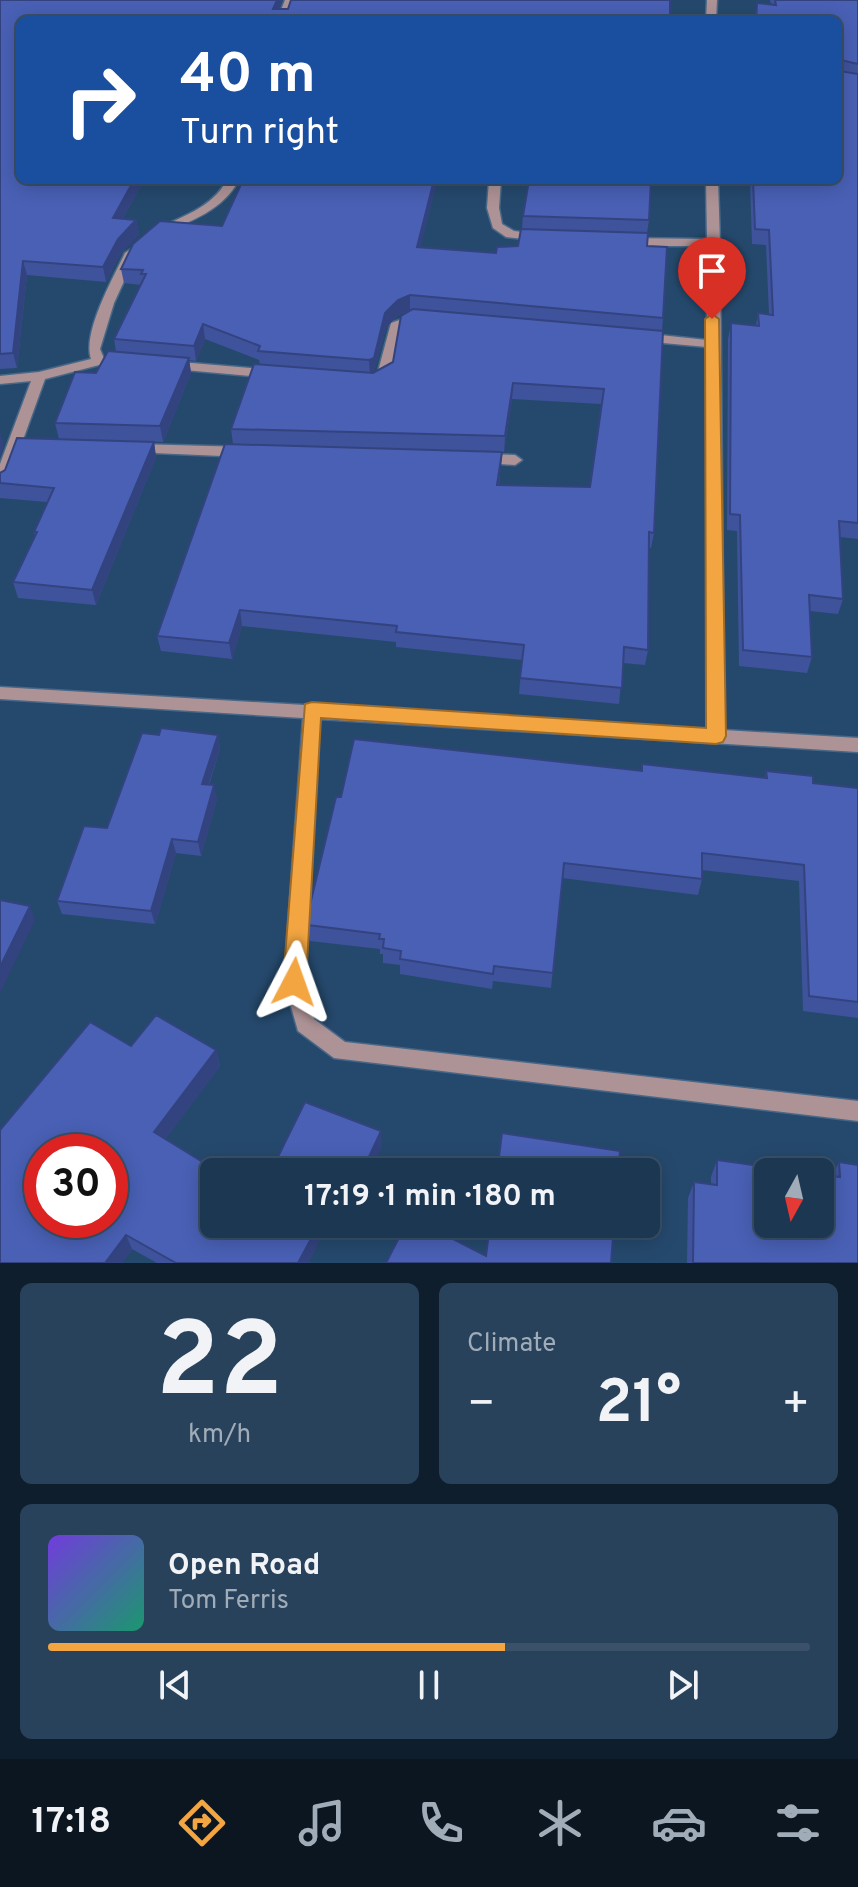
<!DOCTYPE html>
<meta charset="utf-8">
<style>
:root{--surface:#1c3752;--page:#29425c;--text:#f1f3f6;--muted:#a0acb8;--line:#3a5169;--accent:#f2a541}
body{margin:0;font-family:Overpass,sans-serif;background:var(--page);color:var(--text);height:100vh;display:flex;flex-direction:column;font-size:30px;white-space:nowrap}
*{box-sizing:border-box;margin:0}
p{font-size:26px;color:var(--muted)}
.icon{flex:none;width:44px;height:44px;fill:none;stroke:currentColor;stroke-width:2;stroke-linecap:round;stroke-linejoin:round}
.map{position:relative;height:1263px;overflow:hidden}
.side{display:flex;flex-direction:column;gap:20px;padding:20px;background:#0f1e2d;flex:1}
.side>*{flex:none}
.banner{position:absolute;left:16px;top:16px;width:826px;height:168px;border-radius:12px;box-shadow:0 4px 20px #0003,0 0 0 2px var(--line);background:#1a4fa0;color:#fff;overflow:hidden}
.needle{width:52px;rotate:188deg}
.tools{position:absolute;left:754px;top:1158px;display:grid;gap:16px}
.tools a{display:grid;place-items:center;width:80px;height:80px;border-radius:12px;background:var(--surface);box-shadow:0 4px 20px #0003,0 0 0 2px var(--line);font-size:40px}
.speed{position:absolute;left:24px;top:1134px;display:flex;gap:16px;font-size:40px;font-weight:700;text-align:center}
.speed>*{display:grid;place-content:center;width:104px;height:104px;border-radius:50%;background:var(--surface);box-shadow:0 4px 20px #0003,0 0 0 2px var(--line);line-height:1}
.speed .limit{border:12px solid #d22;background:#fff;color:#111}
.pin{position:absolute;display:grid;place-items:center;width:68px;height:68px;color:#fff;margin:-82px -34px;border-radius:50% 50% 50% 0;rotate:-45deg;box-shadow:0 0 8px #0007}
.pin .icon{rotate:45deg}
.me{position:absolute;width:88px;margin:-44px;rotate:4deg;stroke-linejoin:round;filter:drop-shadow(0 0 6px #0008)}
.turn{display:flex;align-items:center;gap:28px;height:168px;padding:0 32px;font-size:36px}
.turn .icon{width:104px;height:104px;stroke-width:2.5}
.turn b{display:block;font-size:56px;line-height:68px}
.big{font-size:60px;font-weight:700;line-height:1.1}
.side .tile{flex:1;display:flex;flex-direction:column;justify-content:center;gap:12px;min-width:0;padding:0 28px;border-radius:12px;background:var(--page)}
.side .dial{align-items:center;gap:0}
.dial b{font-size:104px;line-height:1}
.song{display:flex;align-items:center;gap:24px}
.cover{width:96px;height:96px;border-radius:12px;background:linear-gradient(135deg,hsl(260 70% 55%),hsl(160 70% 35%))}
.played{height:8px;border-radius:4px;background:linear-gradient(90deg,var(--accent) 60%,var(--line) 60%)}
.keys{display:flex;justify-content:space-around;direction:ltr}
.heat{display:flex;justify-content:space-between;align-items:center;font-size:44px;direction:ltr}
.side .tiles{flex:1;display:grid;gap:20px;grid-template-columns:1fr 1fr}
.tile:last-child{grid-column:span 2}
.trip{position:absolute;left:200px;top:1158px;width:460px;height:80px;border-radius:12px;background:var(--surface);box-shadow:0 4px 20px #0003,0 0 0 2px var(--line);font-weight:700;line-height:80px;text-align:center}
.menu{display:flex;height:128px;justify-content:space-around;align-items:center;background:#0b1621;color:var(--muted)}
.menu .icon{width:56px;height:56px}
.menu .active{color:var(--accent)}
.menu b{font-size:36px;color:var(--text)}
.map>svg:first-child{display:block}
</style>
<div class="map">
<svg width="858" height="1263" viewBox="0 0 858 1263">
<rect width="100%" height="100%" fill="#25496d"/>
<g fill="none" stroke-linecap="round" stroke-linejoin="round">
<g stroke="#496887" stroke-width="3">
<g id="street">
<polygon points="285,0 295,0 287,20 277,20"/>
<polygon points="707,0 717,0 716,20 706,20"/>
<path d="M227 180H239C222 211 192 220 162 234H154V230C181 217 212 208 227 180Z"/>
<polygon points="489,180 501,180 499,208 502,224 514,231 543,235 543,241 506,237 493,228 487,208"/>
<polygon points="706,180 718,180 720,243 724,730 858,738 858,752 320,719 304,982 314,1019 345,1042 858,1101 858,1121 334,1058 298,1031 284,982 303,718 0,699 0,687 707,729 707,347 641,341 635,337 641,333 707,340 707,246 626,246 620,242 626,238 707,239"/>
<path d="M131 249 137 253 114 303 100 349 105 361 103 364 45 379 7 484 0 489V464L31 381 0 384V376L39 372 91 359C82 333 113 278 125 253Z"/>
<path d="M419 313 423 314V320L403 325C398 345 396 388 370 385L368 382 377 375 391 323Z"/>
<polygon points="168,361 273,370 280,374 273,378 163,368 163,362"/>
<polygon points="136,444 245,447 252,452 245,457 131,452 129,449"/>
<polygon points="480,454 515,455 522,460 515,465 475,462 473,459 475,456"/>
</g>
</g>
<use href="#street" fill="#ae9396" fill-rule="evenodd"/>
</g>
<g fill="#3f539c" fill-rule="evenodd">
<polygon points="0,0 282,0 279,9 288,9 670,0 20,20 20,180 144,180 123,218 136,220 139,234 121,253 106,282 27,275 17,368 0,369"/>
<polygon points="770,0 858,0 858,539 840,537 843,599 838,614 810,611 812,657 807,673 739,666 737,531 727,530 728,339 731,323 756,325 758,313 769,314 766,245 752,244 750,180 838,180 838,20 754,20 757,3 771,5"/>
<path d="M243 180H437L420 247 496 253 518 246 522 229 523 216 649 220 647 233V246L663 318 662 331 654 533 651 548H649L648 650 645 665 623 663 619 704 519 694 522 660 396 647V642L242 626 232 659 161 651 157 636 502 452 499 485 590 487 601 404 512 399 504 452 233 444 231 429 260 364 259 360 205 339 196 361 189 360 191 373 163 442 59 439 55 423 96 373 116 351 114 339 141 285 124 283 121 269 222 226ZM411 310 393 362 374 372 386 328 398 315Z"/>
<polygon points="154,442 156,457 96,605 18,598 13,582 35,537 34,532 47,502 0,498 0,473"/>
<polygon points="159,735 218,735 220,749 209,785 217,799 201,856 176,853 155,924 62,914 57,901 107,828"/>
<polygon points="642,764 765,778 766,771 813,783 858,788 858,1018 803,1011 799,881 702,870 702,879 698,895 562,878 551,988 493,981 492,989 400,974 400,965 383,963 383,954 380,954 380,949 310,941 308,925 341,797 641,770"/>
<polygon points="131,1046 216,1050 220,1066 165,1139 214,1172 328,1224 308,1263 157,1263 132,1249 122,1263"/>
<polygon points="717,1160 832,1176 839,1162 858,1263 687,1263 688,1198 694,1182 711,1185 711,1177"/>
</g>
<g fill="#33437f">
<polygon points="277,0 282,0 275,20 273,9"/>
<polygon points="134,180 144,180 115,232 113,218"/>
<polygon points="434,180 437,180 417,262 417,247"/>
<polygon points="136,220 139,234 121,253 106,282 103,267 118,239"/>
<polygon points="23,261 27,275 17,368 13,353"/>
<polygon points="410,295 410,310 398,315 386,328 374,373 370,375 369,360 385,313 398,300"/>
<polygon points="203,324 205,339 196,361 194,346"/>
<polygon points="189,358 191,373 163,442 160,426"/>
<polygon points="513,383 512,399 504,452 505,436"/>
<polygon points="0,432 4,445 0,456"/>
<polygon points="154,442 156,457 96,605 92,590"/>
<polygon points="502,452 501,468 496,500 497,485"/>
<polygon points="240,610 242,626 232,659 229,643"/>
<polygon points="218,735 220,749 204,798 202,784"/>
<polygon points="214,785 217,799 201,856 198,842"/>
<polygon points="172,839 176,853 155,924 151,911"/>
<polygon points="30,906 35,920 0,993 0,967"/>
<polygon points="216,1050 220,1066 159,1147 154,1132"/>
<polygon points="381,1131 382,1147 370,1172 362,1172"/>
<polygon points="319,1224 328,1224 308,1263 298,1263"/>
<polygon points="126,1235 132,1249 122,1263 105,1263"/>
</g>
<g fill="#4960b5" stroke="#33437f" stroke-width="2" fill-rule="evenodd">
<polygon points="0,0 277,0 273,9 288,9 291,0 670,0 670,20 20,20 20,180 134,180 113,218 136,220 118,239 103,267 23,261 13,353 0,354"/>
<polygon points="775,0 858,0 858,64 841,60 838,63 839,71 858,74 858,523 839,521 843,599 809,595 812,657 743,650 740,515 730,514 731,323 759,326 758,313 773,315 769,230 755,229 753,180 838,180 838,20 756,20 757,3 776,5"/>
<polygon points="243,180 434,180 417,247 496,253 497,247 518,246 521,229 648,233 647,246 667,247 663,318 410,295 398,300 385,313 374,358 369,360 258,351 260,346 203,324 194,346 114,339 146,274 141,274 143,270 121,269 133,244 160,221 222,226"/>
<polygon points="529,180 651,180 649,220 523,216"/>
<polygon points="413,309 663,331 654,533 649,532 648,650 624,647 622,688 520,678 524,645 396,632 397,626 240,610 229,643 157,636 225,444 502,452 497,485 590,487 604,389 513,383 505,436 231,429 254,364 373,373 393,362 401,316"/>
<polygon points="108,351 189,358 160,426 55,423 75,372 96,373"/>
<polygon points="17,438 154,442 92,590 13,582 37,532 34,532 54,488 0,483 0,473 5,470"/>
<polygon points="161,728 218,735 202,784 214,785 198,842 172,839 151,911 57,901 84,826 107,828 142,733 159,735"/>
<polygon points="354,739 642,771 642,764 767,778 766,771 813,776 813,783 858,788 858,1002 809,996 804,865 702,853 702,879 564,863 553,973 494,966 493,974 400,959 401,951 383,948 384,939 379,939 380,934 308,925 309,909 336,797 341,797"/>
<polygon points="0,900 30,906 0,967"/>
<path d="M156 1015 216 1050 154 1132 219 1172H214V1224H319L298 1263H176L126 1235 105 1263H0V1130L90 1022 131 1046ZM42 1152H110V1220H42Z"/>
<polygon points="305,1102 381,1131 362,1172 241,1172 249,1158 272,1169"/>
<polygon points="502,1133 620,1151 618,1172 497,1172"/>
<polygon points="717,1160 803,1172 768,1172 768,1224 820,1224 820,1174 840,1177 839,1162 858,1165 858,1263 693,1263 694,1182 717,1185"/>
<polygon points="406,1224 424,1224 486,1256 490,1224 614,1224 611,1263 386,1263"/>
</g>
<polygon fill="#f2a541" stroke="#9d6b2a" stroke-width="2" points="712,314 719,319 726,736 723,742 716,744 321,718 306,982 302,989 294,992 286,989 283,982 305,704 312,702 706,728 705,319"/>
</svg>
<div class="tools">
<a><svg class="needle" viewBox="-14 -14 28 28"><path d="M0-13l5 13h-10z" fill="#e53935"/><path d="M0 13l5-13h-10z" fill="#a0acb8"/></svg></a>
</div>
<div class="speed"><div class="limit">30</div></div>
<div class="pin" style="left:712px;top:319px;background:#d93025"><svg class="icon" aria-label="arrive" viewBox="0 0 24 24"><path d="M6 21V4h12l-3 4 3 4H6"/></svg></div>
<svg class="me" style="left:294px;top:982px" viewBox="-20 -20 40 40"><path d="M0-17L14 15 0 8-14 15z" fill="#f2a541" stroke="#fff" stroke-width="4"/></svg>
<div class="trip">17:19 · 1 min · 180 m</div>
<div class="banner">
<div class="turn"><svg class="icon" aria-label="right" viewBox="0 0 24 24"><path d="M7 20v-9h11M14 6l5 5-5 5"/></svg><div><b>40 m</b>Turn right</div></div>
</div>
</div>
<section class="side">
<div class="tiles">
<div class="tile dial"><b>22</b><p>km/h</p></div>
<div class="tile"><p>Climate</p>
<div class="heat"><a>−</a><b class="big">21°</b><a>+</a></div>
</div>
<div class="tile">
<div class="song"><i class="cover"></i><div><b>Open Road</b><p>Tom Ferris</p></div></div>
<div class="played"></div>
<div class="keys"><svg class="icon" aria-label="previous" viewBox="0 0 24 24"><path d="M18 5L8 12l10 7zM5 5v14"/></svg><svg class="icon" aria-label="pause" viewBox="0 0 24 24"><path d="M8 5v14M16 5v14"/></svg><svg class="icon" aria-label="next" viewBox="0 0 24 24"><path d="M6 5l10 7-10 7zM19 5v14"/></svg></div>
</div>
</div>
</section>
<nav class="menu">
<b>17:18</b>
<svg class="icon active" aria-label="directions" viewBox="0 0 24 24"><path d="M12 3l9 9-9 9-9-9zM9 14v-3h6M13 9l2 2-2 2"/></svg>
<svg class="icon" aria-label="music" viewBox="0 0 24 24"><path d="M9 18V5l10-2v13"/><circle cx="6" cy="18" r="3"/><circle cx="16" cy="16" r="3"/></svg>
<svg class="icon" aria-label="phone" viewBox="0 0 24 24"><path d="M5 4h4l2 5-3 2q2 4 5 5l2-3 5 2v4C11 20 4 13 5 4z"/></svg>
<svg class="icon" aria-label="climate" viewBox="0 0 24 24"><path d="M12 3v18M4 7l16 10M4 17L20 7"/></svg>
<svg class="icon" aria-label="car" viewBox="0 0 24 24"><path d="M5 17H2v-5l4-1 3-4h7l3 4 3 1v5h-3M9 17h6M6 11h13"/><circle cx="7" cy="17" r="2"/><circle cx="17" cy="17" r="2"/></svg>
<svg class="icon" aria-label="filters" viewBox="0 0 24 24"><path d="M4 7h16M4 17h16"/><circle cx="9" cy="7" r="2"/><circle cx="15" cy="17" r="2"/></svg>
</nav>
